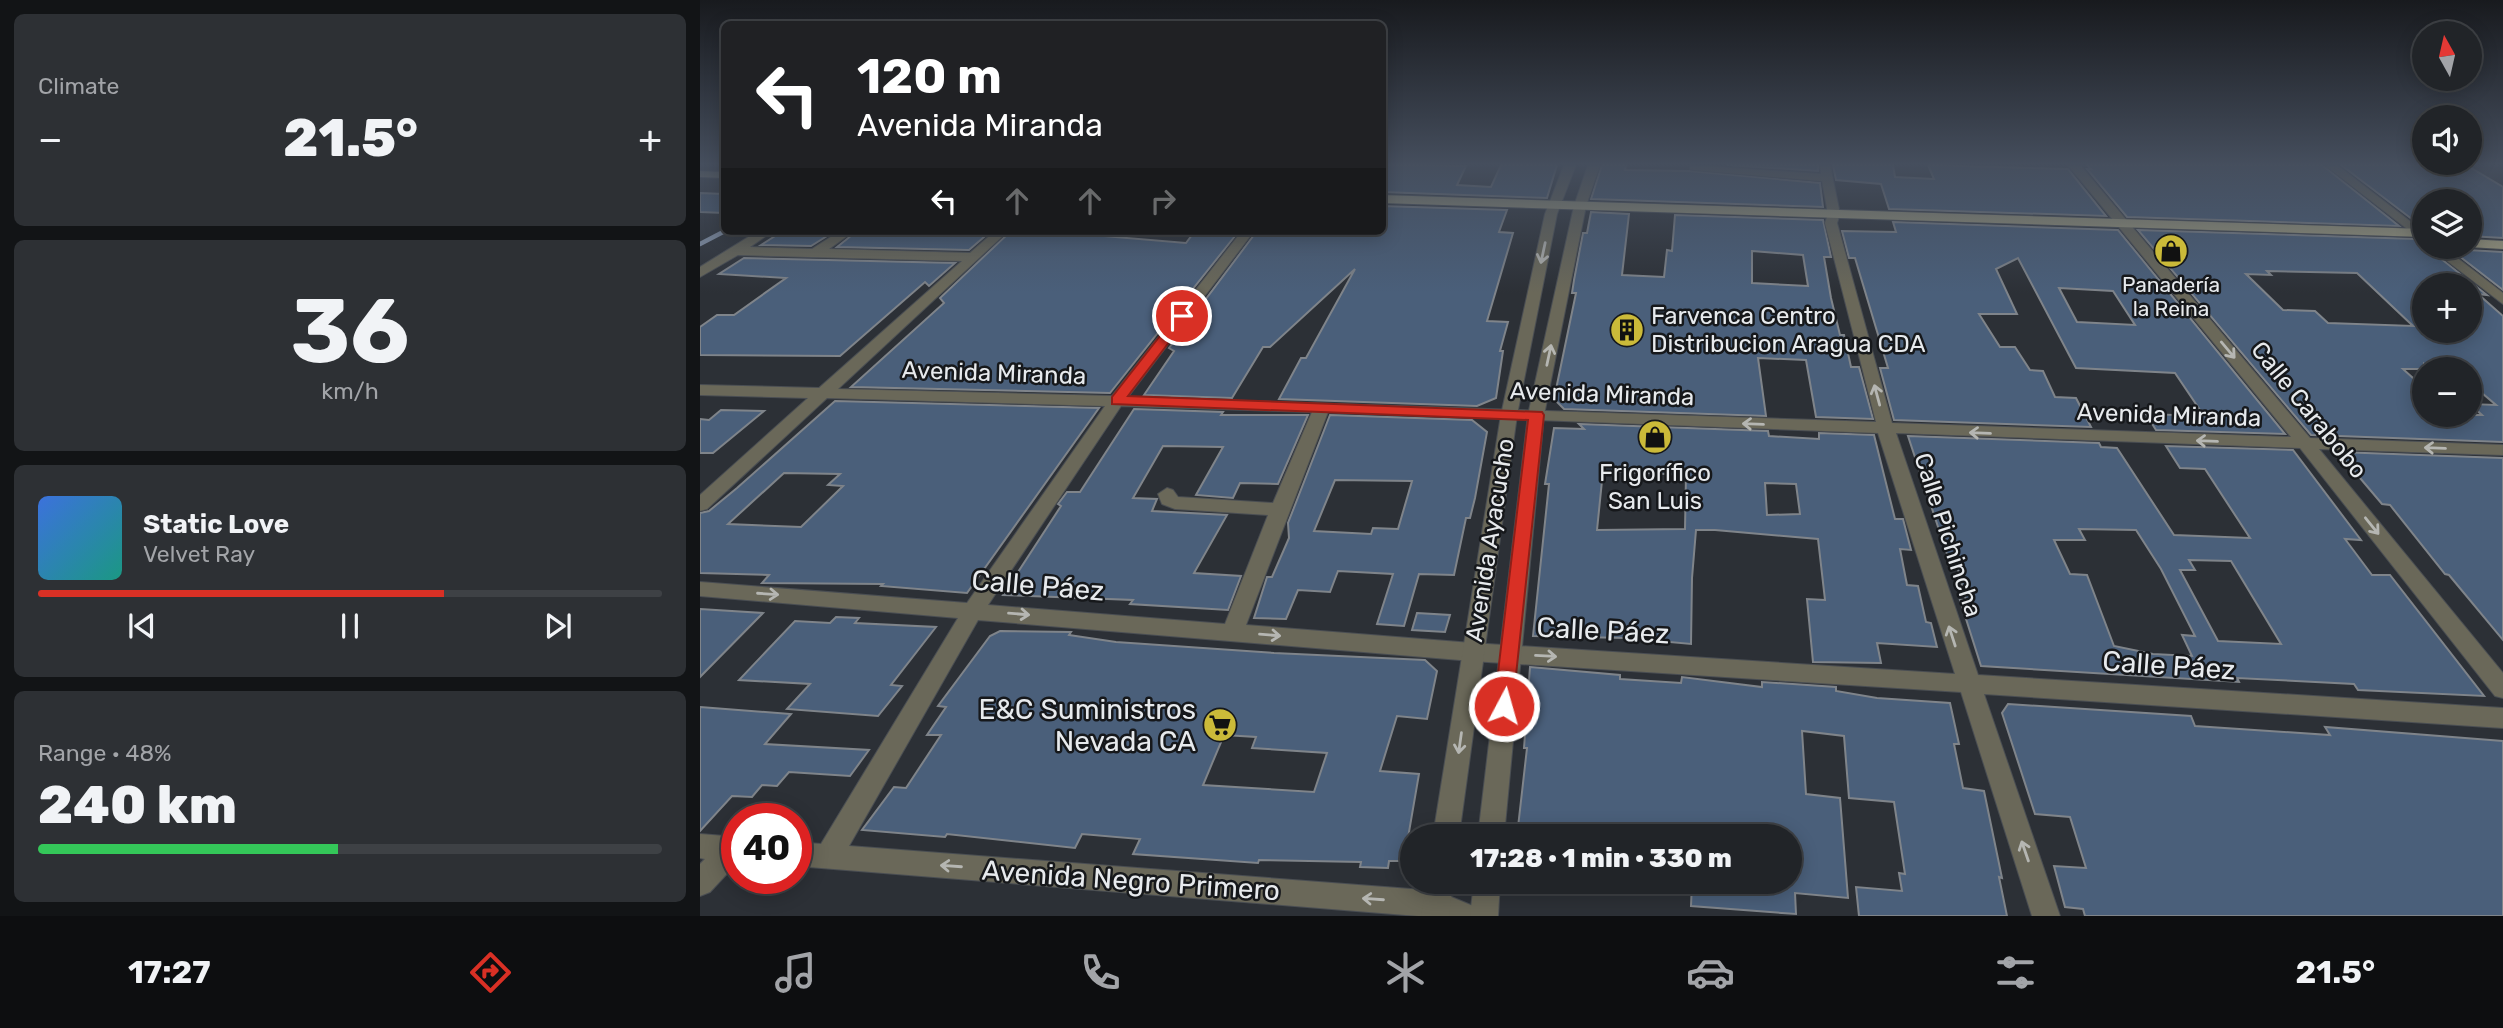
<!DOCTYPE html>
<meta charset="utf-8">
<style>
:root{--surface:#212428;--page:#2d3034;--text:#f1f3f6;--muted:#a2a4a8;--line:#3e4145;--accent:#d93025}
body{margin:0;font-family:Rubik,sans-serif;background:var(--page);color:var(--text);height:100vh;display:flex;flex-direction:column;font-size:26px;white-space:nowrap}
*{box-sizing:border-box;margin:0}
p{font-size:23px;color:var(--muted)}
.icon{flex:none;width:38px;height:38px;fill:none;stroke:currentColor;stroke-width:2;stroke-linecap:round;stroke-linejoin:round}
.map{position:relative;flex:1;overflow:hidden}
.side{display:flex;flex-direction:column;gap:14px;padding:14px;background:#121416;width:700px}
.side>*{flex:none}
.guide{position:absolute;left:21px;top:21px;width:665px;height:214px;border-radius:10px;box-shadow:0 4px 18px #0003,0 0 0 2px var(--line);background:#202124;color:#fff;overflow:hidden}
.needle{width:46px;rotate:352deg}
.controls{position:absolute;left:1712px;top:21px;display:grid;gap:14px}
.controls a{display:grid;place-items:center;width:70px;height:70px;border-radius:50%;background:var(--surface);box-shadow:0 4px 18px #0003,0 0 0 2px var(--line);font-size:35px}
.speed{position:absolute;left:21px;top:803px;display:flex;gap:14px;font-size:35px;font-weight:700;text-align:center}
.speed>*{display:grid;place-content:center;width:91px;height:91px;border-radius:50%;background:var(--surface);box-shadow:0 4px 18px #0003,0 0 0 2px var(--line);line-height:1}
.speed .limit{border:10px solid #d22;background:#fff;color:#111}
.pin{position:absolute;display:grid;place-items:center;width:60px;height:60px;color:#fff;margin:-30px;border:4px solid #fff;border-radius:50%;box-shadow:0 2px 7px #0007}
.me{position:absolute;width:77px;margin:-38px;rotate:6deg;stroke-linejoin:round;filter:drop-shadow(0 0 5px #0008)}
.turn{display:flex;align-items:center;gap:24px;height:147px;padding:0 21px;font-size:32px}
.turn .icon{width:91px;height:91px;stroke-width:2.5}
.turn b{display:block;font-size:49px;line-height:60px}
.lanes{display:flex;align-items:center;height:66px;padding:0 21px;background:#0003;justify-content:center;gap:35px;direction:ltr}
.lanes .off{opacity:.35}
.big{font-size:52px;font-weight:800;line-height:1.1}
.side .tile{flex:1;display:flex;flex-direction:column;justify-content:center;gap:10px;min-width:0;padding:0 24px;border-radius:10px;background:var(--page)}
.side .dial{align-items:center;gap:0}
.dial b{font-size:91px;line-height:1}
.song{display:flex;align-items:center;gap:21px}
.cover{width:84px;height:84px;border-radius:10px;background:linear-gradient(135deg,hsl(220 70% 55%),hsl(170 70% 35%))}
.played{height:7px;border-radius:4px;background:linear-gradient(90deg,var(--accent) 65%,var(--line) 65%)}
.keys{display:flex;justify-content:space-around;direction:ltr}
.heat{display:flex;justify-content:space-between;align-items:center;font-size:38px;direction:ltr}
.charge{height:10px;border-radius:5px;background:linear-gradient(90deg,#34c759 48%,var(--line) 0)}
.trip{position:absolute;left:700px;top:824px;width:402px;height:70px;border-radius:35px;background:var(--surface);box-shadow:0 4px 18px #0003,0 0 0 2px var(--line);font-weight:800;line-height:70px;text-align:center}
.dock{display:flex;height:112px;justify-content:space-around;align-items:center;background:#0d0e10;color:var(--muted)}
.dock .icon{width:49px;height:49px}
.dock .active{color:var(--accent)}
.dock b{font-size:32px;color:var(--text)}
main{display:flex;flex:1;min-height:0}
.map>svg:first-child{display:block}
</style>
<main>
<section class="side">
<div class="tile"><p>Climate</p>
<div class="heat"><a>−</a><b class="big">21.5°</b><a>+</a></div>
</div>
<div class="tile dial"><b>36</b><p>km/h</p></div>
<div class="tile">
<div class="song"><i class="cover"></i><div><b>Static Love</b><p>Velvet Ray</p></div></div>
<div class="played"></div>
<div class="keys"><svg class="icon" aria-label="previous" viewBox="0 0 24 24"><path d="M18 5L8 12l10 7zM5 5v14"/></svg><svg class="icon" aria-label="pause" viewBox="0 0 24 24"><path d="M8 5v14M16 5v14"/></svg><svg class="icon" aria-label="next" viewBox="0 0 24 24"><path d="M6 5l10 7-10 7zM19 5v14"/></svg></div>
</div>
<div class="tile"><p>Range · 48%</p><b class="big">240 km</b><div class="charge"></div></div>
</section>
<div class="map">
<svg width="1803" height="916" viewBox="0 0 1803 916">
<rect width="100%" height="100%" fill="#2c3036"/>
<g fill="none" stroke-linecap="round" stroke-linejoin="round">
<polyline stroke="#8d9cb2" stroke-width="4.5" points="0,244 25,231"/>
</g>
<g fill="#4a5f7a" stroke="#7f848a" stroke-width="2" fill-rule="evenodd">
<polygon points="682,165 766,166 757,185 791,187 801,165 857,165 847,198 682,192"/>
<polygon points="902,165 926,165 925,170 989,171 1120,183 1123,207 891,199"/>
<polygon points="1027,165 1118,165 1118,171"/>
<polygon points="1133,165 1193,165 1195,177 1234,179 1228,165 1368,169 1406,216 1189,209 1181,184 1136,180"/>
<polygon points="1387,165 1622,165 1699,226 1427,217 1387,169 1391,169"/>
<polygon points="1641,165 1766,165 1803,187 1803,238 1769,236 1769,201 1724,201 1724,226 1721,226"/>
<polygon points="0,193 24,194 24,213 0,212"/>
<polygon points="682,206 807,210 799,232 813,233 787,321 808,322 800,351 803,351 796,398 777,406 579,399 601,358 606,358 655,269 570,347 563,347 532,398 444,395 474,351 469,348 557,231 682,231"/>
<path d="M891 212 929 214 922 275 964 277 967 250 972 251 975 215 1123 220 1131 257H1124L1131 298 1140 335H1144L1151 367H1159L1173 419 1116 417 1106 360 1058 358 1066 416 864 409 854 399 876 293H872L874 280 883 233H887ZM1052 251 1103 255 1108 286 1052 283Z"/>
<path d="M1193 222 1418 230 1585 434 1456 430 1446 414 1504 416 1475 373 1376 368 1318 258 1296 269 1317 314H1279L1300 347H1315L1330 370 1343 371 1355 397 1376 398 1391 427 1194 420 1180 368H1188L1155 258H1149L1142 231 1196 232ZM1359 288 1413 291 1435 325 1377 322Z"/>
<path d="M1438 230 1716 239 1787 295 1778 294 1803 316V442L1611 435ZM1567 271 1657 273 1713 326 1628 323 1615 311 1583 310 1546 274 1571 275ZM1724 285H1769V331H1724ZM1724 364 1730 369H1769V382L1796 405 1770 404 1782 415H1724V388L1703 369H1724Z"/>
<polygon points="83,231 135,231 111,246 61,245"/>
<polygon points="157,231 291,231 269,250 137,247"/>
<polygon points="311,231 408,231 403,236 486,243 495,231 539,231 410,393 151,387 244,303 240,298"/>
<polygon points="1750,249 1803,252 1803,290"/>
<polygon points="44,258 255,263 229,286 225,282 140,356 0,355 0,327 17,315 34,315 86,278 19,274"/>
<path d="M135 401 399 408 267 593 181 586 183 584 62 583 69 575 0 573V513L9 511 37 488ZM84 473 140 474 128 485 143 486 101 527 28 524Z"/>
<polygon points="434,409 523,412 521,415 608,415 578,484 540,483 533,498 496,495 523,447 463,446 433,498 457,499 452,511 527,515 494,573 541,576 528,610 430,604 433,600 303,595 361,506 358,504 367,492 380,492"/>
<polygon points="21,410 64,411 13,453 0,453 0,419 9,420"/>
<path d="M630 415 772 420 787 432 775 498 770 518H766L754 575 719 574 704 626 677 624 693 574 638 571 630 592 598 590 586 619 554 618 567 577H572L589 538 588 523ZM635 480 712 481 698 529 673 528 671 534 614 531Z"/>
<path d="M879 424 1068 431 1069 436 1119 439V433L1174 435 1195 519H1203L1211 550 1200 549 1207 585 1218 586 1226 622 1231 623 1237 647 1177 643 1181 663 1113 662 1107 599 1125 600 1118 539 1015 530H996L992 578 991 644 926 638 833 636 849 484H845L854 428 884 429ZM903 471 986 475 985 529 897 530ZM1065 483 1096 484 1100 514 1067 515Z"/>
<path d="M1208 436 1399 443 1401 447 1417 448 1474 535 1550 538 1505 469 1480 468 1466 446 1593 450 1661 540 1645 539 1672 575H1690L1784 696 1658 690 1654 684 1537 678 1539 682 1281 666 1260 600H1266L1254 554H1247ZM1379 529 1436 530 1461 569 1495 636 1482 635 1492 656 1453 654 1414 646 1387 575 1370 574 1354 540H1385ZM1489 560 1531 561 1581 644 1518 641 1480 570H1495Z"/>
<polygon points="1638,452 1803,458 1803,640 1749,575 1745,574 1690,505 1682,504"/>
<polygon points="0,609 63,613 0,677"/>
<polygon points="717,613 750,615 745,632 712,630"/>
<polygon points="136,617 159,618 155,623 236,627 191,685 202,686 178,716 87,709 110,684 39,680 95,621 130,623"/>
<path d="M300 631 371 632 369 635 416 642 574 653 725 660 737 671 727 719 697 716 680 771 719 774 704 861H689L688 868 660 867 661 862 559 860 558 863 433 854 440 839 382 834 375 848 247 834 245 837 162 830 194 787 206 788 241 735H227L246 707 238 706 290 636ZM524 735 556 737 552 748 627 753 614 792 503 785Z"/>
<polygon points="830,667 920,675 920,679 981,683 982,677 1062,687 1062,682 1136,687 1136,691 1177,698 1250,703 1259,744 1254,744 1263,788 1284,791 1302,878 1299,877 1307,916 1159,916 1156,887 1202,891 1199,873 1205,874 1194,802 1149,798 1144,736 1102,731 1106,794 1140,798 1148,898 1095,893 1096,914 991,906 992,882 1090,882 1090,836 817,836 827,748 824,748"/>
<polygon points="1308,704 1491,716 1495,726 1630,735 1625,727 1803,741 1803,916 1385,916 1383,909 1365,907 1354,866 1386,868 1370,817 1335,814 1302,713"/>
<polygon points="0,707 91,714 65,744 169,750 150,776 89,772 77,786 62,785 52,797 32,796 0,831"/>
</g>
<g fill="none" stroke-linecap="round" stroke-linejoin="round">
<g stroke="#4a4e53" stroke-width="2">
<g id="minor">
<path d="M990 165 1121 174 1120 165H1130L1140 214 1137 223 1192 423 1591 437 1368 165H1380L1610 438 1803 445V455L1619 449 1803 673V698L1795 696 1600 448 1196 433 1278 675 1803 708V728L1284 694 1360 916H1332L1261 692 772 661 278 620 149 846 737 891 773 906 777 916H718L96 866V842L121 844 258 618 0 596V582L267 603 405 406 127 398 7 509 0 511V495L108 398 0 395V385L119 388 262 261 38 255 0 277V267L58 231H73L50 247 112 249 140 231H154L129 249 270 253 295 231H308L138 389 412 396 542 231H554L428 397 1176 422 1125 223 1128 214 1122 181 994 170 990 169ZM421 406 612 412 573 503 478 497 473 490 467 488 458 494 462 504 475 509 568 515 525 624 288 605ZM628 412 1178 433 1255 674 772 643 546 625Z"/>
<polygon points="1625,165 1637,165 1724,232 1724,242"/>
<polygon points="1729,247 1743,247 1803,293 1803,304"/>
<polygon points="0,834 37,837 37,863 10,892 0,896 0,864 5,859 0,858"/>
</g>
</g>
<g stroke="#4a4e53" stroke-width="2">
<g id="tertiary">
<polygon points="864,165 876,165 857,214 817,415 759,836 733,836 801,415 845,214"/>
<polygon points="888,165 900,165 886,206 844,415 804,836 778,836 828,415 874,206"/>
<polygon points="727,882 753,882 749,916 721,916"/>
<polygon points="774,882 800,882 798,916 770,916"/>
</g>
</g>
<g stroke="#4a4e53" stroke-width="2">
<g id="primary">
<polygon points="0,171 24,172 24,178 0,177"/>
<polygon points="682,195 1724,229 1724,237 682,203"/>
<polygon points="1769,239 1803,241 1803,249 1769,247"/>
</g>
</g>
<use href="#minor" fill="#6a6859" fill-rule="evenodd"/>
<use href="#tertiary" fill="#6a6859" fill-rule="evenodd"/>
<use href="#primary" fill="#a39f80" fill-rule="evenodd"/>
</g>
<defs><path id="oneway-shaft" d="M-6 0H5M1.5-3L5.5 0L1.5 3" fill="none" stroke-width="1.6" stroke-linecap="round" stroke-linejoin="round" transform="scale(1.75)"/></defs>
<g stroke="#b5b6b2">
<use href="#oneway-shaft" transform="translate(843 253) rotate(102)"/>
<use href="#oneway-shaft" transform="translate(1528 350) rotate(50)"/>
<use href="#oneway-shaft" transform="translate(849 355) rotate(-78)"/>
<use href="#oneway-shaft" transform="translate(1177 395) rotate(-105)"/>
<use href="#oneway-shaft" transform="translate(1053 424) rotate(-178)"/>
<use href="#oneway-shaft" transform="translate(1280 433) rotate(-178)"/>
<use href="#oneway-shaft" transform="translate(1507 441) rotate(-178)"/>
<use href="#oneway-shaft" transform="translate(1735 448) rotate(-178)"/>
<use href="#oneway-shaft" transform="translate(1672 526) rotate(51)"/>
<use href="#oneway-shaft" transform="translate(68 594) rotate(4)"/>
<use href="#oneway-shaft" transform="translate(319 614) rotate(5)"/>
<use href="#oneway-shaft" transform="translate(570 635) rotate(5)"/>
<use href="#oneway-shaft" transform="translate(1252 636) rotate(-108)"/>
<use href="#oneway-shaft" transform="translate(846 656) rotate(3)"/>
<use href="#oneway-shaft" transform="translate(760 743) rotate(98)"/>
<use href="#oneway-shaft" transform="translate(1325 851) rotate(-109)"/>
<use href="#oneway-shaft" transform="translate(251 866) rotate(-176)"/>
<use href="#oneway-shaft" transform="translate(673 899) rotate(-176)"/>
</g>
<linearGradient id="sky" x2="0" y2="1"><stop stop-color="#181a1e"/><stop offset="0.56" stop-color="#454e5d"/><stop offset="1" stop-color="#454e5d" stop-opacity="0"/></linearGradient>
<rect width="1803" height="293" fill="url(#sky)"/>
<polygon fill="#d93025" stroke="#8d1f18" stroke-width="2" points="482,312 489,316 428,396 842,412 844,415 812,712 804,715 797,712 794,706 828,420 412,404 412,397 478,313"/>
<defs>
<g id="shop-disc" transform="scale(1.75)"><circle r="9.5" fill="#cbba39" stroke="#16181b"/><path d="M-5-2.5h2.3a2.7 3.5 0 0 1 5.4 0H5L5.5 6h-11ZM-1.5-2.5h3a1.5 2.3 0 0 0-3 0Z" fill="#111"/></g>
<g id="building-disc" transform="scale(1.75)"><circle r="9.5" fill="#cbba39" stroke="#16181b"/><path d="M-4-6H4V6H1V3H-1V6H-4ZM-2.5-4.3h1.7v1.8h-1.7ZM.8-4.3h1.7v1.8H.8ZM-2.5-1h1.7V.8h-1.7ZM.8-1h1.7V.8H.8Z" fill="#111"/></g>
<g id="supermarket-disc" transform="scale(1.75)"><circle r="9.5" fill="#cbba39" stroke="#16181b"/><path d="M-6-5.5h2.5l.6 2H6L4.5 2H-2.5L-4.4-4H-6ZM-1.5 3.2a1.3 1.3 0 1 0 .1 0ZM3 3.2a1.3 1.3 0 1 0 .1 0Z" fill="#111"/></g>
</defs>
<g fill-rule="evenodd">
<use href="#shop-disc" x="1471" y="251"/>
<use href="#building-disc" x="927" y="330"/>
<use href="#shop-disc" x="955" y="437"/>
<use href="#supermarket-disc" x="520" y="725"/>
</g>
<g text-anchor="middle" stroke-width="5" stroke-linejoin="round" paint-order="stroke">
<g font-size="21" fill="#e7eaed" stroke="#16181b">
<text x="1471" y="292">Panadería<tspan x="1471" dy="24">la Reina</tspan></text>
</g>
<g font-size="24" fill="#e7eaed" stroke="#16181b" text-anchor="start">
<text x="951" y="324">Farvenca Centro<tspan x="951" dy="28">Distribucion Aragua CDA</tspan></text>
<text x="955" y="481" text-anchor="middle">Frigorífico<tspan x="955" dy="28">San Luis</tspan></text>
</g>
<g font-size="24" fill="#e7eaed" stroke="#16181b">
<text transform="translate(294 373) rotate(2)" y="8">Avenida Miranda</text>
<text transform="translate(902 394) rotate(2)" y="8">Avenida Miranda</text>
<text transform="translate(1609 410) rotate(51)" y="8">Calle Carabobo</text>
<text transform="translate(1469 415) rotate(2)" y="8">Avenida Miranda</text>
<text transform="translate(1248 535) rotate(72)" y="8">Calle Pichincha</text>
<text transform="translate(790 540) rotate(-81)" y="8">Avenida Ayacucho</text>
</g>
<g font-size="28" fill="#e7eaed" stroke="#16181b">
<text transform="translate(338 585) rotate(5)" y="10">Calle Páez</text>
<text transform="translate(903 630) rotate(3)" y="10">Calle Páez</text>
<text transform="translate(1469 665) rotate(4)" y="10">Calle Páez</text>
<text transform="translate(431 880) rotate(4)" y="10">Avenida Negro Primero</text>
</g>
<g font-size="28" fill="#e7eaed" stroke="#16181b" text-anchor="end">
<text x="496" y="719">E&amp;C Suministros<tspan x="496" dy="32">Nevada CA</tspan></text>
</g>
</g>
</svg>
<div class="controls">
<a><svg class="needle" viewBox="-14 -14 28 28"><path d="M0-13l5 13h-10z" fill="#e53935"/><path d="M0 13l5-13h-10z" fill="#a2a4a8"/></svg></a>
<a><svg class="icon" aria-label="sound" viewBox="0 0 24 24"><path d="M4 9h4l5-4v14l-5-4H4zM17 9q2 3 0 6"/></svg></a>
<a><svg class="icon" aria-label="layers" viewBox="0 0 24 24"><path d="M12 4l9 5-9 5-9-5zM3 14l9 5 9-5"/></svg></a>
<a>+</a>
<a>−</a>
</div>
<div class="speed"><div class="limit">40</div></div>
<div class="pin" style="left:482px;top:316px;background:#d93025"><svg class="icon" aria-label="arrive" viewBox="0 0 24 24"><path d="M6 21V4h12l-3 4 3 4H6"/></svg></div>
<svg class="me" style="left:804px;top:706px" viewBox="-20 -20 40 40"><circle r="17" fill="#d93025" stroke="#fff" stroke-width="3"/><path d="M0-11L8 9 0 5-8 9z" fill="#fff"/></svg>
<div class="trip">17:28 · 1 min · 330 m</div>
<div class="guide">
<div class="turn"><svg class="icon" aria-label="left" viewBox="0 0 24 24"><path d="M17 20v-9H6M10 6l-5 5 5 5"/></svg><div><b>120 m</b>Avenida Miranda</div></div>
<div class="lanes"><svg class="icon" aria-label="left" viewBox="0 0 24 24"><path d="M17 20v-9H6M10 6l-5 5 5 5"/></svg><svg class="icon off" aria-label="ahead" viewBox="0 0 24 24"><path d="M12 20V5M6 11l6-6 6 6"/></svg><svg class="icon off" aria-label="ahead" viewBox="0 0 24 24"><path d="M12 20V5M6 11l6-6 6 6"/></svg><svg class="icon off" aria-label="right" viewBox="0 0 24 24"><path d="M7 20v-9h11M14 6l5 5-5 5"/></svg></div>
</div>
</div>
</main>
<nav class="dock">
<b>17:27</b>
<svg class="icon active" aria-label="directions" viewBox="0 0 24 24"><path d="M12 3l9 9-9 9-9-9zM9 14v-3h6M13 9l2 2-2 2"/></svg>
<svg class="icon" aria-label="music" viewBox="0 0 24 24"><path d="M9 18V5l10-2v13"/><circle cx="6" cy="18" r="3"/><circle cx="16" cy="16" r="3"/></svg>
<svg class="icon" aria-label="phone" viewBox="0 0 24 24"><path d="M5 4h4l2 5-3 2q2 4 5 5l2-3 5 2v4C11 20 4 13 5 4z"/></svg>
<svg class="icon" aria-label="climate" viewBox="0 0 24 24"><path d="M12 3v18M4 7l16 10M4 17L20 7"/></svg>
<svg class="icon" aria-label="car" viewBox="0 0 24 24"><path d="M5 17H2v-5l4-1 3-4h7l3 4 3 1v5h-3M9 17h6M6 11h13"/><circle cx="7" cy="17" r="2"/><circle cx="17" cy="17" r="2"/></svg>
<svg class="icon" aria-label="filters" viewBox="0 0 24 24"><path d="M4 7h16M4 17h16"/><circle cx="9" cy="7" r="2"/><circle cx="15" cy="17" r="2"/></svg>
<b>21.5°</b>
</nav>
